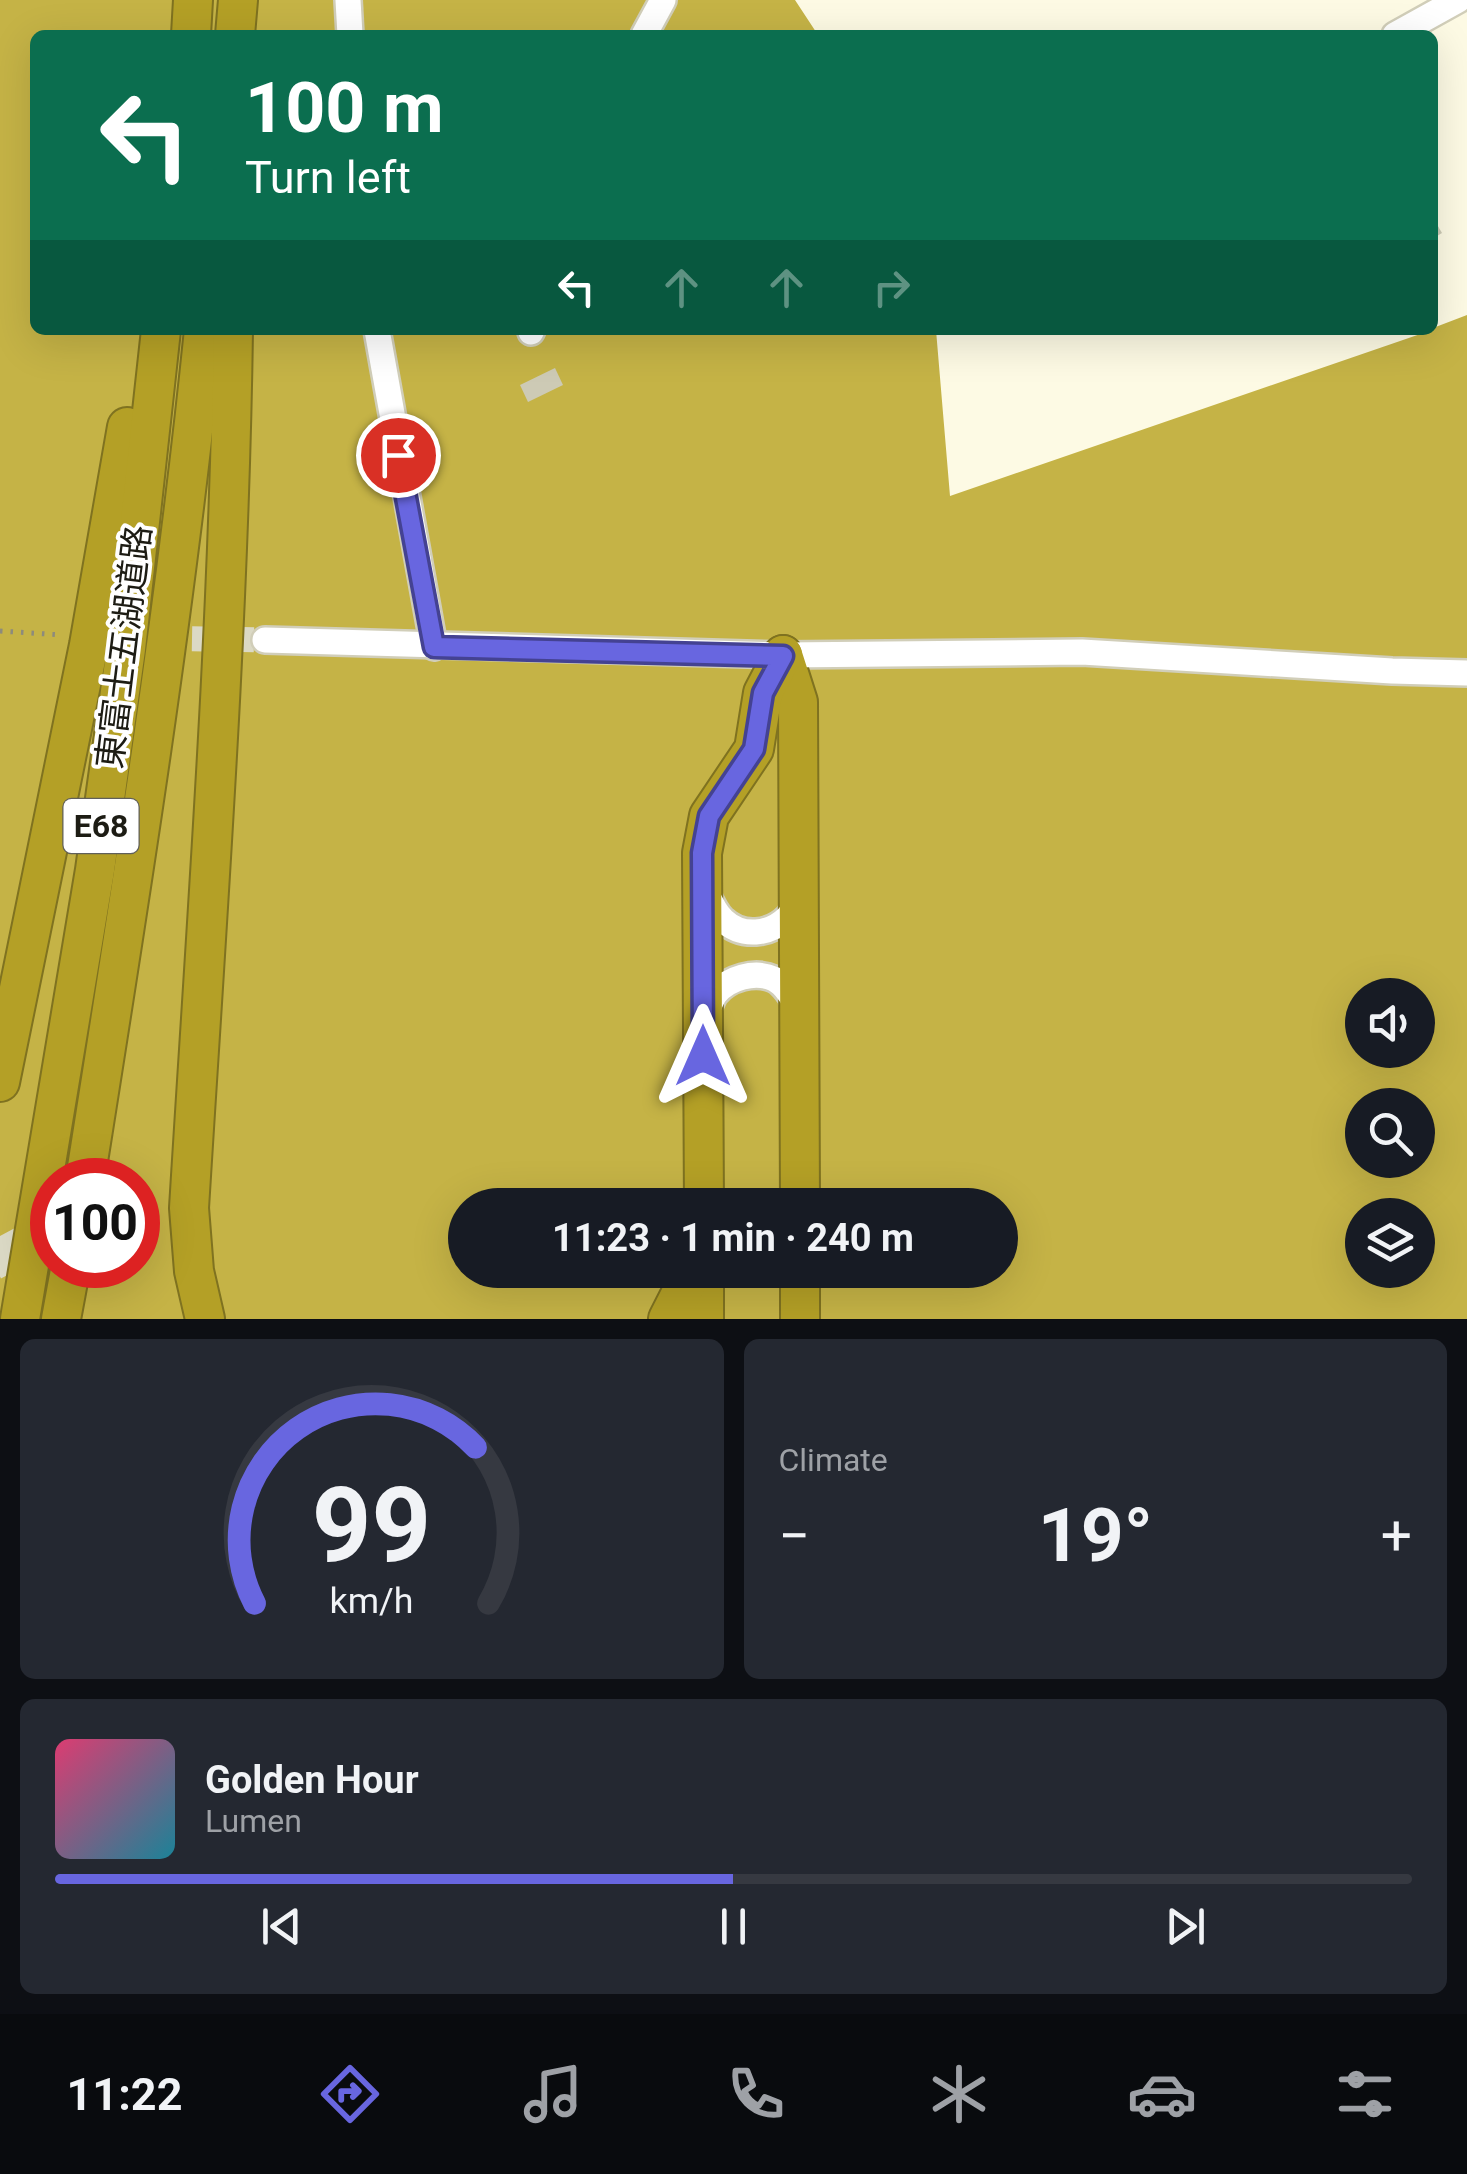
<!DOCTYPE html>
<meta charset="utf-8">
<style>
:root{--surface:#171b24;--page:#242831;--text:#f1f3f6;--muted:#9ea1a6;--line:#363941;--accent:#6866e0}
body{margin:0;font-family:Roboto,"Noto Sans JP",sans-serif;background:var(--page);color:var(--text);height:100vh;display:flex;flex-direction:column;font-size:38px;white-space:nowrap}
*{box-sizing:border-box;margin:0}
p{font-size:32px;color:var(--muted)}
.icon{flex:none;width:55px;height:55px;fill:none;stroke:currentColor;stroke-width:2;stroke-linecap:round;stroke-linejoin:round}
.map{position:relative;height:1319px;overflow:hidden}
.drawer{display:flex;flex-direction:column;gap:20px;padding:20px;background:#0d0f14;flex:1}
.drawer>*{flex:none}
.banner{position:absolute;left:30px;top:30px;width:1408px;height:305px;border-radius:15px;box-shadow:0 10px 40px #0002;background:#0b6e4f;color:#fff;overflow:hidden}
.controls{position:absolute;left:1345px;top:978px;display:grid;gap:20px}
.controls a{display:grid;place-items:center;width:90px;height:90px;border-radius:50%;background:var(--surface);box-shadow:0 10px 40px #0002;font-size:50px}
.speed{position:absolute;left:30px;top:1158px;display:flex;gap:20px;font-size:50px;font-weight:700;text-align:center}
.speed>*{display:grid;place-content:center;width:130px;height:130px;border-radius:50%;background:var(--surface);box-shadow:0 10px 40px #0002;line-height:1}
.speed .limit{border:15px solid #d22;background:#fff;color:#111}
.pin{position:absolute;display:grid;place-items:center;width:85px;height:85px;color:#fff;margin:-42px;border:5px solid #fff;border-radius:50%;box-shadow:0 2px 10px #0007}
.me{position:absolute;width:110px;margin:-55px;rotate:0deg;stroke-linejoin:round;filter:drop-shadow(0 0 8px #0008)}
.turn{display:flex;align-items:center;gap:35px;height:210px;padding:0 50px;font-size:45px}
.turn .icon{width:130px;height:130px;stroke-width:2.5}
.turn b{display:block;font-size:70px;line-height:85px}
.lanes{display:flex;align-items:center;height:95px;padding:0 50px;background:#0003;justify-content:center;gap:50px;direction:ltr}
.lanes .off{opacity:.35}
.big{font-size:75px;font-weight:700;line-height:1.1}
.drawer .card{flex:1;display:flex;flex-direction:column;justify-content:center;gap:15px;min-width:0;padding:0 35px;border-radius:15px;background:var(--page)}
.drawer .dial{align-items:center;gap:0}
.dial svg{height:260px;overflow:visible;fill:none;stroke:var(--line);stroke-width:7;stroke-linecap:round;text-anchor:middle}
.dial text{fill:var(--text);stroke:none}
.song{display:flex;align-items:center;gap:30px}
.cover{width:120px;height:120px;border-radius:15px;background:linear-gradient(135deg,hsl(340 70% 55%),hsl(190 70% 35%))}
.played{height:10px;border-radius:5px;background:linear-gradient(90deg,var(--accent) 50%,var(--line) 50%)}
.keys{display:flex;justify-content:space-around;direction:ltr}
.heat{display:flex;justify-content:space-between;align-items:center;font-size:55px;direction:ltr}
.drawer .tiles{flex:1;display:grid;gap:20px;grid-template-columns:1fr 1fr}
.card:last-child{grid-column:span 2}
.trip{position:absolute;left:448px;top:1188px;width:570px;height:100px;border-radius:50px;background:var(--surface);box-shadow:0 10px 40px #0002;font-weight:700;line-height:100px;text-align:center}
.menu{display:flex;height:160px;justify-content:space-around;align-items:center;background:#090b0e;color:var(--muted)}
.menu .icon{width:70px;height:70px}
.menu .on{color:var(--accent)}
.menu b{font-size:45px;color:var(--text)}
.map>svg:first-child{display:block}
</style>
<div class="map">
<svg width="1467" height="1319" viewBox="0 0 1467 1319">
<rect width="100%" height="100%" fill="#fdfae4"/>
<path fill="#c5b346" fill-rule="evenodd" d="M0 0H795L818 35H35V330H936L950 496 1432 330 1433 328 1467 315V1319H0ZM1362 995H1418V1050H1362ZM1362 1105H1418V1160H1362ZM52 1180H138V1265H52ZM465 1205H1000V1270H465ZM1362 1215H1418V1270H1362Z"/>
<g fill="#cdcab5">
<polygon points="1432,216 1442,233 1432,239"/>
<polygon points="555,368 563,385 528,402 520,385"/>
</g>
<g fill="none" stroke-linecap="round" stroke-linejoin="round">
<polyline stroke="#dbd9c5" stroke-width="25" stroke-dasharray="25 12" stroke-linecap="butt" points="155,638 265,640"/>
<polyline stroke="#dbd9c5" stroke-width="38" stroke-dasharray="38 19" stroke-linecap="butt" points="0,1236 36,1304"/>
<g stroke="#d1ceb9" stroke-width="30">
<g id="minor">
<polyline points="348,0 350,35"/>
<polyline points="644,35 663,0"/>
<polyline points="1395,35 1458,0"/>
<polyline points="377,330 434,647"/>
<polyline points="531,332 532,330"/>
<polyline points="265,640 783,655 1082,652 1392,671 1467,673"/>
<path d="M706 892C710 901 715 913 723 920 742 938 770 935 788 917 793 911 796 903 800 896"/>
<path d="M705 1016C708 1010 711 1000 715 994 728 978 755 970 774 979 786 985 793 999 799 1010"/>
</g>
</g>
<g stroke="#7f7220" stroke-width="42">
<g id="highway">
<polyline points="191,35 193,0"/>
<polyline points="235,35 238,0"/>
<polyline points="783,655 798,702 800,1205"/>
<polyline points="0,1082 89,645 127,427"/>
<path d="M85 1180C130 897 175 615 204 330"/>
<polyline points="704,1205 702,853 709,816 754,749 763,693 783,655"/>
<polyline points="704,1270 704,1319"/>
<polyline points="800,1270 800,1319"/>
<polyline points="20,1319 95,870 126,649 161,330"/>
<polyline points="61,1319 71,1265"/>
<path d="M205 1319 194 1271 189 1208C207 916 229 623 233 330"/>
<polyline points="668,1319 693,1270"/>
</g>
</g>
<polyline stroke="#8d8b7c" stroke-width="5" stroke-dasharray="2.5 8" stroke-linecap="butt" points="0,631 62,635"/>
<use href="#minor" stroke="#fff" stroke-width="25"/>
<use href="#highway" stroke="#b4a026" stroke-width="38"/>
</g>
<g fill="none" stroke-linecap="round" stroke-linejoin="round">
<g stroke="#444292" stroke-width="25">
<polyline id="route" points="398,455 434,647 783,656 763,693 754,749 709,816 702,853 703,1056"/>
</g>
<use href="#route" stroke="#6866e0" stroke-width="18"/>
</g>
<g text-anchor="middle" stroke-width="8" stroke-linejoin="round" paint-order="stroke">
<rect fill="#fff" stroke="#61605a" stroke-width="2.5" x="63.5" y="799" width="75" height="54" rx="8"/>
<g font-size="32" font-weight="bold" fill="#1d1c14">
<text x="101" y="837">E68</text>
</g>
<g font-size="35" fill="#1d1c14" stroke="#fff">
<text transform="translate(124 647) rotate(-83)" y="12">東富士五湖道路</text>
</g>
</g>
</svg>
<div class="controls">
<a><svg class="icon" aria-label="sound" viewBox="0 0 24 24"><path d="M4 9h4l5-4v14l-5-4H4zM17 9q2 3 0 6"/></svg></a>
<a><svg class="icon" aria-label="search" viewBox="0 0 24 24"><circle cx="10" cy="10" r="6"/><path d="M15 15l6 6"/></svg></a>
<a><svg class="icon" aria-label="layers" viewBox="0 0 24 24"><path d="M12 4l9 5-9 5-9-5zM3 14l9 5 9-5"/></svg></a>
</div>
<div class="speed"><div class="limit">100</div></div>
<div class="pin" style="left:398px;top:455px;background:#d93025"><svg class="icon" aria-label="arrive" viewBox="0 0 24 24"><path d="M6 21V4h12l-3 4 3 4H6"/></svg></div>
<svg class="me" style="left:703px;top:1056px" viewBox="-20 -20 40 40"><path d="M0-17L14 15 0 8-14 15z" fill="#6866e0" stroke="#fff" stroke-width="4"/></svg>
<div class="trip">11:23 · 1 min · 240 m</div>
<div class="banner">
<div class="turn"><svg class="icon" aria-label="left" viewBox="0 0 24 24"><path d="M17 20v-9H6M10 6l-5 5 5 5"/></svg><div><b>100 m</b>Turn left</div></div>
<div class="lanes"><svg class="icon" aria-label="left" viewBox="0 0 24 24"><path d="M17 20v-9H6M10 6l-5 5 5 5"/></svg><svg class="icon off" aria-label="ahead" viewBox="0 0 24 24"><path d="M12 20V5M6 11l6-6 6 6"/></svg><svg class="icon off" aria-label="ahead" viewBox="0 0 24 24"><path d="M12 20V5M6 11l6-6 6 6"/></svg><svg class="icon off" aria-label="right" viewBox="0 0 24 24"><path d="M7 20v-9h11M14 6l5 5-5 5"/></svg></div>
</div>
</div>
<section class="drawer">
<div class="tiles">
<div class="card dial"><svg viewBox="0 0 100 80">
<path d="M14 69A42 42 0 1 1 86 69"/>
<path d="M14 69A42 42 0 0 1 82 21" stroke="#6866e0"/>
<text x="50" y="56" font-size="32" font-weight="700">99</text>
<text x="50" y="72" font-size="11">km/h</text>
</svg></div>
<div class="card"><p>Climate</p>
<div class="heat"><a>−</a><b class="big">19°</b><a>+</a></div>
</div>
<div class="card">
<div class="song"><i class="cover"></i><div><b>Golden Hour</b><p>Lumen</p></div></div>
<div class="played"></div>
<div class="keys"><svg class="icon" aria-label="previous" viewBox="0 0 24 24"><path d="M18 5L8 12l10 7zM5 5v14"/></svg><svg class="icon" aria-label="pause" viewBox="0 0 24 24"><path d="M8 5v14M16 5v14"/></svg><svg class="icon" aria-label="next" viewBox="0 0 24 24"><path d="M6 5l10 7-10 7zM19 5v14"/></svg></div>
</div>
</div>
</section>
<nav class="menu">
<b>11:22</b>
<svg class="icon on" aria-label="directions" viewBox="0 0 24 24"><path d="M12 3l9 9-9 9-9-9zM9 14v-3h6M13 9l2 2-2 2"/></svg>
<svg class="icon" aria-label="music" viewBox="0 0 24 24"><path d="M9 18V5l10-2v13"/><circle cx="6" cy="18" r="3"/><circle cx="16" cy="16" r="3"/></svg>
<svg class="icon" aria-label="phone" viewBox="0 0 24 24"><path d="M5 4h4l2 5-3 2q2 4 5 5l2-3 5 2v4C11 20 4 13 5 4z"/></svg>
<svg class="icon" aria-label="climate" viewBox="0 0 24 24"><path d="M12 3v18M4 7l16 10M4 17L20 7"/></svg>
<svg class="icon" aria-label="car" viewBox="0 0 24 24"><path d="M5 17H2v-5l4-1 3-4h7l3 4 3 1v5h-3M9 17h6M6 11h13"/><circle cx="7" cy="17" r="2"/><circle cx="17" cy="17" r="2"/></svg>
<svg class="icon" aria-label="filters" viewBox="0 0 24 24"><path d="M4 7h16M4 17h16"/><circle cx="9" cy="7" r="2"/><circle cx="15" cy="17" r="2"/></svg>
</nav>
